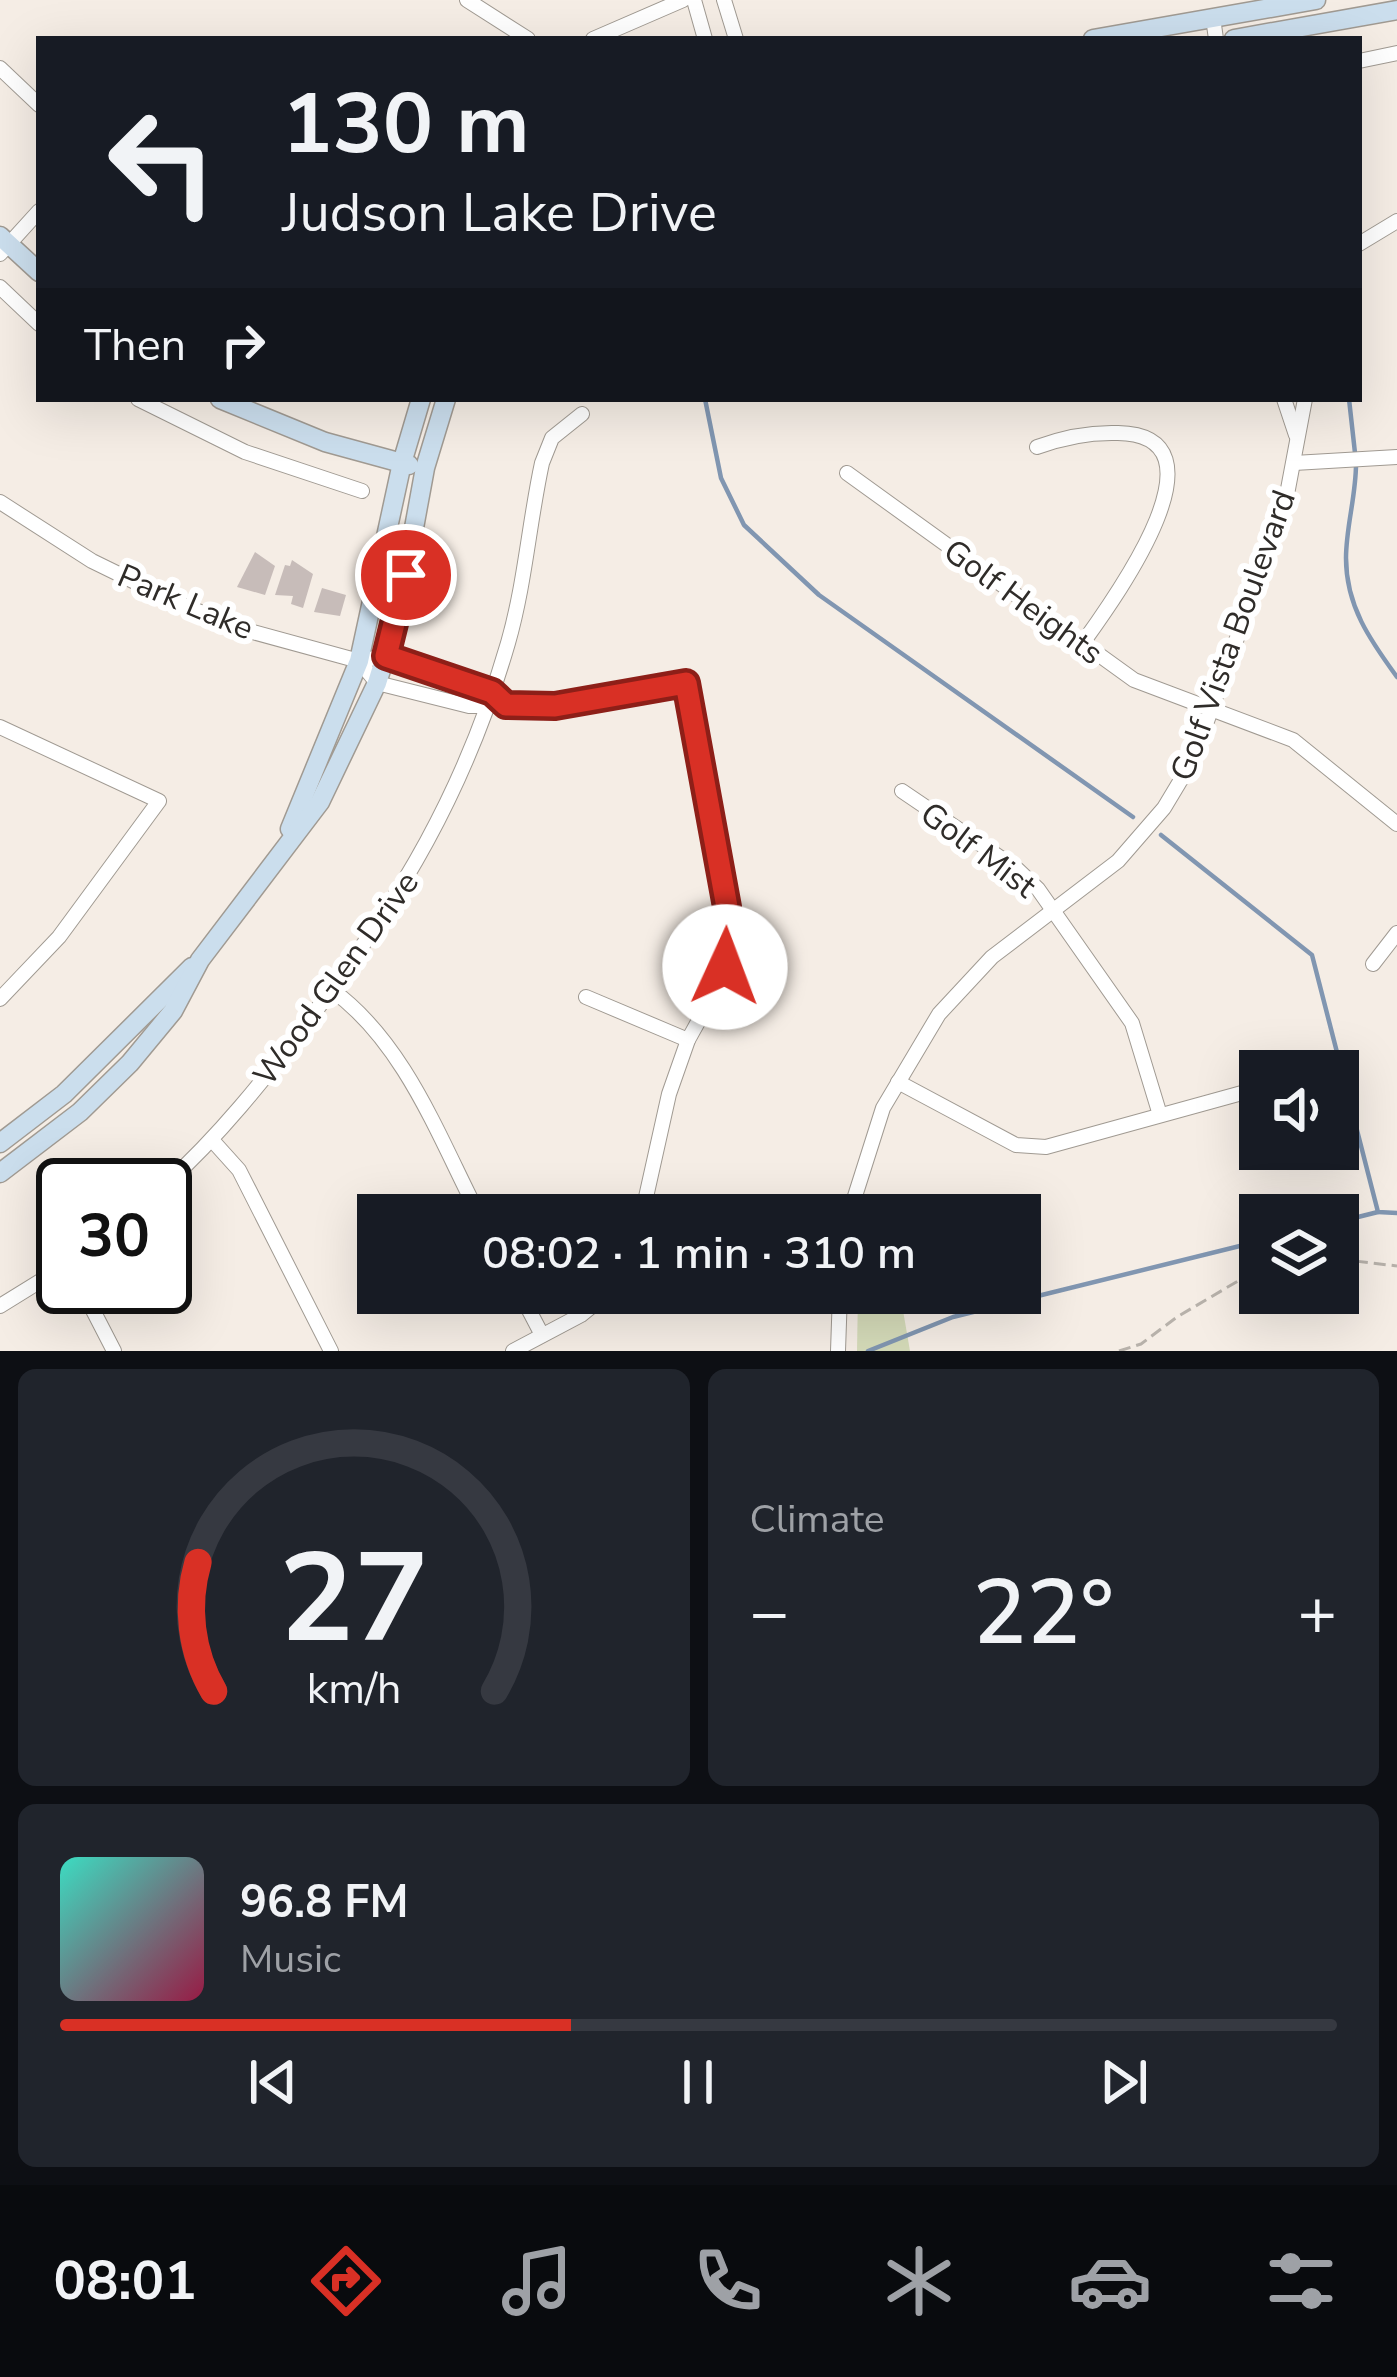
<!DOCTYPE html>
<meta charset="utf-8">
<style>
:root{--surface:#171b24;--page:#20242c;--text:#f1f3f6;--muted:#9ea1a6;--line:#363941;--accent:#d93025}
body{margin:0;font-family:"Nunito Sans",sans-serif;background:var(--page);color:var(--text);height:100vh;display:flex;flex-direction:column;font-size:45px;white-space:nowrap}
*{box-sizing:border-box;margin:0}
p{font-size:39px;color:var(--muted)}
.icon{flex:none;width:66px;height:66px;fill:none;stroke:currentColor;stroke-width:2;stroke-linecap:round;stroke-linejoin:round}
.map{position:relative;height:1351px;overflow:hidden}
.drawer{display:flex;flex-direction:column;gap:18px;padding:18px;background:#0d0f14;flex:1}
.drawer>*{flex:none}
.banner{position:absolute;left:36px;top:36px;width:1326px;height:366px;border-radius:0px;box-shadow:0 12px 48px #0002;background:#171b24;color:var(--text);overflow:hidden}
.controls{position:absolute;left:1239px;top:1050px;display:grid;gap:24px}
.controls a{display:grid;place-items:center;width:120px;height:120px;border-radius:0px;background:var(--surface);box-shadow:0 12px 48px #0002;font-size:60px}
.speed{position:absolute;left:36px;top:1158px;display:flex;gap:24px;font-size:60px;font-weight:700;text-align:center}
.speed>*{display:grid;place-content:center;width:156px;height:156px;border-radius:50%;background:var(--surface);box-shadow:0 12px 48px #0002;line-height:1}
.speed .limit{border:6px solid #111;border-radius:18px;background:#fff;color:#111}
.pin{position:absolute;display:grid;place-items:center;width:102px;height:102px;color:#fff;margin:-51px;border:6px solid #fff;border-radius:50%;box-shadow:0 3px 12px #0007}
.me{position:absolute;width:132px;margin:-66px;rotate:2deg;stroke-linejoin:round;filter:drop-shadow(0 0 9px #0008)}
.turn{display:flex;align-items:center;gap:42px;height:252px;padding:0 48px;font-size:54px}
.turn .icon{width:156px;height:156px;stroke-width:2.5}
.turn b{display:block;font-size:84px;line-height:102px}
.then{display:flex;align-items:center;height:114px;padding:0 48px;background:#0003;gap:24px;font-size:45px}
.big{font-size:90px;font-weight:600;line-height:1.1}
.drawer .card{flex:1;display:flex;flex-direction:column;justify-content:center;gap:18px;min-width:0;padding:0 42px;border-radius:18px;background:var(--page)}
.drawer .dial{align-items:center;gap:0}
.dial svg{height:312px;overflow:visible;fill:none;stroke:var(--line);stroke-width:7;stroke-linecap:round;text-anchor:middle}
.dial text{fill:var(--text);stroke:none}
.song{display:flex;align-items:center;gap:36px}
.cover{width:144px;height:144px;border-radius:18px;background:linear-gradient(135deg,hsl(170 70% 55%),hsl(340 70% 35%))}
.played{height:12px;border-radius:6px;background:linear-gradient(90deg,var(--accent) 40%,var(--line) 40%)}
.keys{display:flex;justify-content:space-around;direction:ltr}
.heat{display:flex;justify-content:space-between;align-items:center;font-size:66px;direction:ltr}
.drawer .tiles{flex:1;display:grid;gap:18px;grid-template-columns:1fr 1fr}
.card:last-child{grid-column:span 2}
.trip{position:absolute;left:357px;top:1194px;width:684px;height:120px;border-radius:0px;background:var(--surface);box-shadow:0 12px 48px #0002;font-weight:600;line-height:120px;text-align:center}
.menu{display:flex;height:192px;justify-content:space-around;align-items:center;background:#090b0e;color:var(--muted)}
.menu .icon{width:84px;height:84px}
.menu .current{color:var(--accent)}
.menu b{font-size:54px;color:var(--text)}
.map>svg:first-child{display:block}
</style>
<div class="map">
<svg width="1397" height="1351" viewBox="0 0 1397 1351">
<rect width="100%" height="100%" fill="#f5ede5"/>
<polygon fill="#d5dbb9" points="858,1293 900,1293 910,1351 857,1351"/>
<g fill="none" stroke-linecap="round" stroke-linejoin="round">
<g stroke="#8196b1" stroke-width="4.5">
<polyline points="705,399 721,478 744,525 819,595 1133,817"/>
<polyline points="1349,399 1355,453"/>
<path d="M1356 464C1356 496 1346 527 1346 558 1346 606 1370 640 1397 677"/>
<polyline points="1161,835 1312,955 1378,1212 1397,1213"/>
<polyline points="1338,1222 1378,1212"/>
<polyline points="868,1351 953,1317 1260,1241"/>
</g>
</g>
<g fill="#c7bcb9">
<polygon points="255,552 275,566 265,595 237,587"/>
<polygon points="292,560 313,574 303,608 291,604 293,596 275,595 285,565 290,566"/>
<polygon points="322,588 346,595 340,616 314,612"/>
</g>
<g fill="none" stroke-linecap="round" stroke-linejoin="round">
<g stroke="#a09a92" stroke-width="16">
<g id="street">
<polyline points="467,0 528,39"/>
<polyline points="694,0 705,39"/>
<polyline points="724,0 736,39"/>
<polyline points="1213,18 1216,39"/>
<polyline points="593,39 683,0"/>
<polyline points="1359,61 1397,53"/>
<polyline points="0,68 39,105"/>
<polyline points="1359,244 1397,221"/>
<polyline points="0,254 39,211"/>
<polyline points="0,287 39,324"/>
<polyline points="138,399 245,452 362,491"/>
<polyline points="1284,399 1296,435"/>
<path d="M1037 447C1064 437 1089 432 1118 433 1235 435 1112 602 1082 644"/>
<polyline points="1294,463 1397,457"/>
<polyline points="847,473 1134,680 1293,740 1397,824"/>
<polyline points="0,502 92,561 180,604 249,631 359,661 386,656 497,696"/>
<polyline points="359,661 377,683 469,706 555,706 686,683 730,931 719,984 688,1040 669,1094 642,1215"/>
<polyline points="0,727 159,801 59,937 0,999"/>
<polyline points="902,791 1017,869 1038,889 1132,1023 1160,1115"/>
<polyline points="1373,964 1397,933"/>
<path d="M332 990C405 1043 439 1138 479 1215"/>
<polyline points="586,997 688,1040"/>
<polyline points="1278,1071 1282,1068"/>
<polyline points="898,1082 1016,1145 1046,1147 1260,1088"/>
<polyline points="212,1140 239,1170 331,1351"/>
<path d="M165 1185C219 1136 265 1079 309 1020 401 898 465 791 508 643 525 584 529 523 542 463L552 438 582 414"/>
<polyline points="849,1215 883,1108 939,1014 992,957 1118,861 1164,808 1182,778 1202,735 1285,505 1305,399"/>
<polyline points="81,1287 114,1351"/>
<polyline points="520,1293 542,1335"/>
<polyline points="0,1306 63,1267"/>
<polyline points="513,1351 581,1315 608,1293"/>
<polyline points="838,1351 840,1293"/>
</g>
</g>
<g stroke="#a09a92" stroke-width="21">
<g id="secondary">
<polyline points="1093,39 1316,0"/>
<polyline points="1234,39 1397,10"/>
<polyline points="0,236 39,272"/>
<polyline points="220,399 325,442 409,465"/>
<polyline points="290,829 359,661 402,463 421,399"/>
<polyline points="0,1143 64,1094 192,967"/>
<polyline points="0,1173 80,1112 130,1063 173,1011 200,960 320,802 377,683 398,615 425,468 446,399"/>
</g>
</g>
<g stroke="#b7b1aa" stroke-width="3" stroke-dasharray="12 6" stroke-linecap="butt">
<polyline points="1338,1259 1397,1266"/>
<polyline points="1119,1351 1141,1344 1177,1317 1260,1268"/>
</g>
<use href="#street" stroke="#fff" stroke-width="14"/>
<use href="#secondary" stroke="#cbdeed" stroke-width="18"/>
</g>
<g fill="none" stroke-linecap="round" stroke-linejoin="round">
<g stroke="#8d1f18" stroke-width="30">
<polyline id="route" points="406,575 386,656 492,692 506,705 555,706 686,683 727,907 730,931 725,967"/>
</g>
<use href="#route" stroke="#d93025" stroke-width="21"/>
</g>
<g text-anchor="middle" stroke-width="12" stroke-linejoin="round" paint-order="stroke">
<g font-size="33" fill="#2f2c29" stroke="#fff">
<text transform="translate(186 601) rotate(23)" y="12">Park Lake</text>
<text transform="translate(1024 601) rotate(36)" y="12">Golf Heights</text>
<text transform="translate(1232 635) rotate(-70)" y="12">Golf Vista Boulevard</text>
<text transform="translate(979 849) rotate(37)" y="12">Golf Mist</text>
<text transform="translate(335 978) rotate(-54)" y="12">Wood Glen Drive</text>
</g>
</g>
</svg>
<div class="controls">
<a><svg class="icon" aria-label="sound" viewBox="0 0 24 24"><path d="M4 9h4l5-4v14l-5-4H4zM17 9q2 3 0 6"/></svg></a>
<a><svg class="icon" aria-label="layers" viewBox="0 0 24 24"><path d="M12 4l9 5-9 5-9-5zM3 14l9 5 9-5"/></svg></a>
</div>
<div class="speed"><div class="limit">30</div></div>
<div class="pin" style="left:406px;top:575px;background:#d93025"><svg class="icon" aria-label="arrive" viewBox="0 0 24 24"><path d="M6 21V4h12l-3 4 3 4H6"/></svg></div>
<svg class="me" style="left:725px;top:967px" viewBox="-20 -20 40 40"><circle r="19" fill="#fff"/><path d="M0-13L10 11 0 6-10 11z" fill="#d93025"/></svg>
<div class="trip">08:02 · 1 min · 310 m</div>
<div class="banner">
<div class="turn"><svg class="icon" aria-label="left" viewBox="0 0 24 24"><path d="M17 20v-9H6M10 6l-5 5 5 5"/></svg><div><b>130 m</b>Judson Lake Drive</div></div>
<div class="then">Then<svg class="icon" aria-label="right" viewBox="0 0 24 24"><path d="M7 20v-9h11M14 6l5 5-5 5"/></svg></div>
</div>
</div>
<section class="drawer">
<div class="tiles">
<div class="card dial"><svg viewBox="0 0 100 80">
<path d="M14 69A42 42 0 1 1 86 69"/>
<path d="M14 69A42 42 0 0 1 10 36" stroke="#d93025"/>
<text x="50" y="56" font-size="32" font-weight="700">27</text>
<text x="50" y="72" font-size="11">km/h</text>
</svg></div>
<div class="card"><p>Climate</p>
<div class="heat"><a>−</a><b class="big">22°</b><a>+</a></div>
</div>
<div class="card">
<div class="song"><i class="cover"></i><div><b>96.8 FM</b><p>Music</p></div></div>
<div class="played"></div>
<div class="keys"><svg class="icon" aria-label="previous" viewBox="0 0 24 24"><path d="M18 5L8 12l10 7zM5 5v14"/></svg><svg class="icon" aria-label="pause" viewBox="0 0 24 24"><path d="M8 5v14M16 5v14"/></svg><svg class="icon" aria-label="next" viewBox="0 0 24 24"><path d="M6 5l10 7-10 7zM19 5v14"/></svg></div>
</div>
</div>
</section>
<nav class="menu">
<b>08:01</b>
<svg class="icon current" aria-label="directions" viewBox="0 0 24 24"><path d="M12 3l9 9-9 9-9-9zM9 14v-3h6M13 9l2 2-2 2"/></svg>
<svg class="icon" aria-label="music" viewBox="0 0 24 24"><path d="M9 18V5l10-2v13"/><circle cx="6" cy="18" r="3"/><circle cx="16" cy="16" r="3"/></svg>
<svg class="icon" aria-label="phone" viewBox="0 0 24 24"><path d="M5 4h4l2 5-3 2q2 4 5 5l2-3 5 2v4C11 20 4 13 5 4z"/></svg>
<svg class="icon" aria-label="climate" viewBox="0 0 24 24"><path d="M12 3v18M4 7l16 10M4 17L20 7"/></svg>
<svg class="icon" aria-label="car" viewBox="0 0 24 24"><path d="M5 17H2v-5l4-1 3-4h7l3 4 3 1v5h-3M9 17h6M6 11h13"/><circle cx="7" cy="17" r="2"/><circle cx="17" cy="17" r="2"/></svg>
<svg class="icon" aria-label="filters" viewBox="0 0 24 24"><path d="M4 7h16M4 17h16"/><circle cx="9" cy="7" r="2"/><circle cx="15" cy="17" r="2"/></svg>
</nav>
